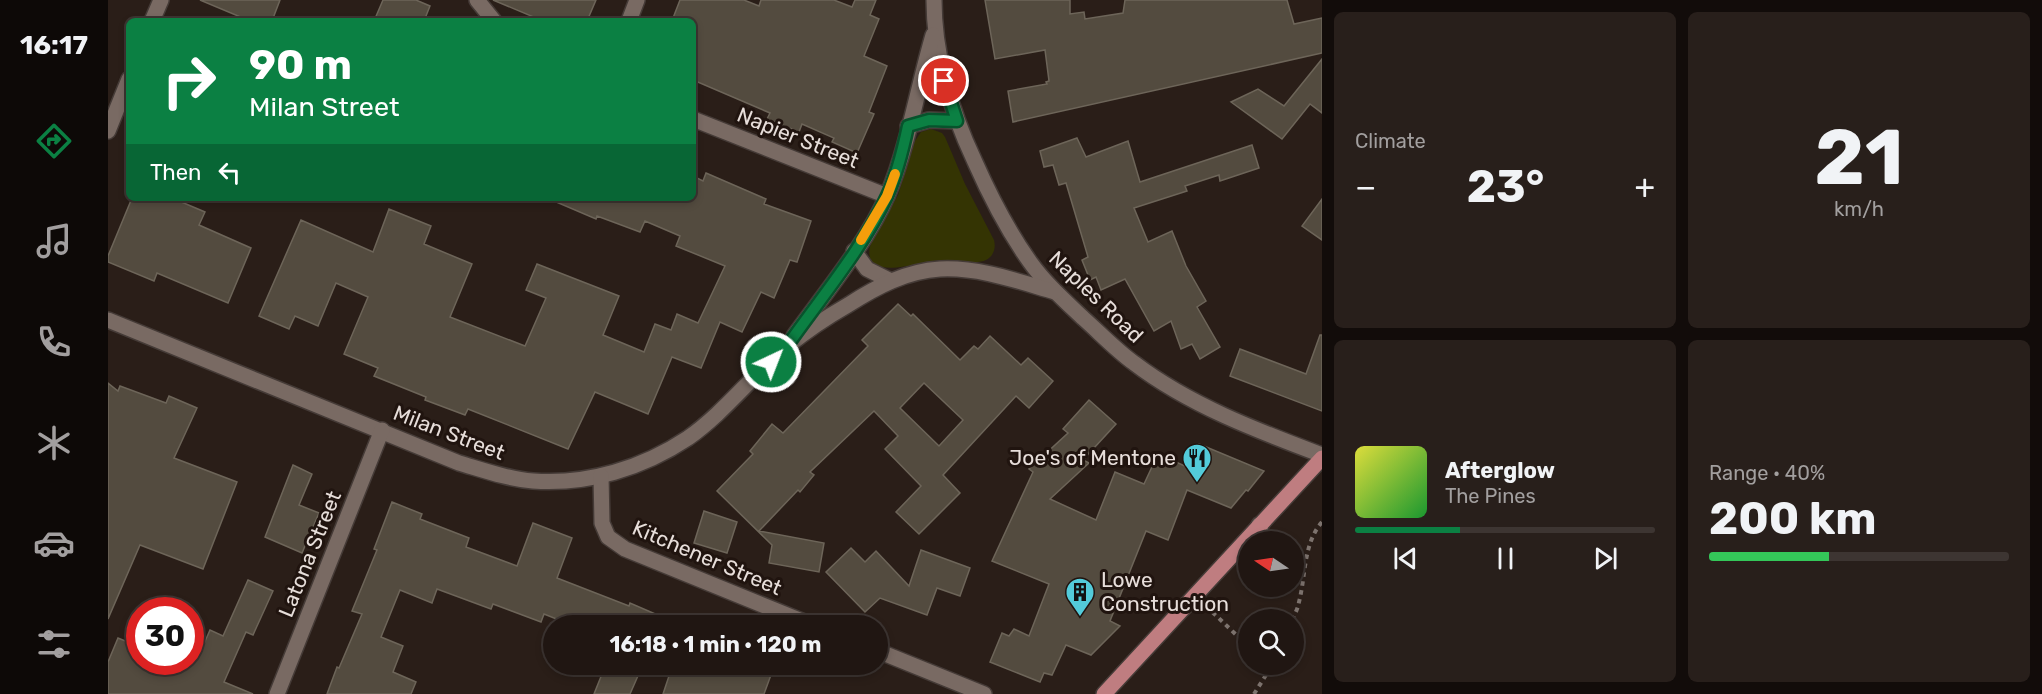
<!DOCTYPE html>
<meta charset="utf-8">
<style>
:root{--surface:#201612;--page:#281f1b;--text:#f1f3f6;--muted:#a29f9f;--line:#3d3532;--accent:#0b8043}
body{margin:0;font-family:Rubik,sans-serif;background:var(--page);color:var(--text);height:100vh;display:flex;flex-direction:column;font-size:22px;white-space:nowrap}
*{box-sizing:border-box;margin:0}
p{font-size:20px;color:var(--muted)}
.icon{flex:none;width:33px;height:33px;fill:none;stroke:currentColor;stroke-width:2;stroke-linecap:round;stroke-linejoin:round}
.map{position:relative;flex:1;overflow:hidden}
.drawer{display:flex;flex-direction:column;gap:12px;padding:12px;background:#120c0a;width:720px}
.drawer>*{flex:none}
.hud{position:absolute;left:18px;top:18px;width:570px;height:183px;border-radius:9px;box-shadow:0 3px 9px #0003,0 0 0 2px var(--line);background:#0b8043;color:#fff;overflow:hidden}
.needle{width:39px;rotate:283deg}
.fabs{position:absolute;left:1130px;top:531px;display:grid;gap:12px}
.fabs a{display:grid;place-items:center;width:66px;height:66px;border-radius:50%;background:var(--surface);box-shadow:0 3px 9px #0003,0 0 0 2px var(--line);font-size:30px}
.speed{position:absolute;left:18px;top:597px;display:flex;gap:12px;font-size:30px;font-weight:700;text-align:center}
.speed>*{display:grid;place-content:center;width:78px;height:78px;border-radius:50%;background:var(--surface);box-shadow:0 3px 9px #0003,0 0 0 2px var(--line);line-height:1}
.speed .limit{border:9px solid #d22;background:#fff;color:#111}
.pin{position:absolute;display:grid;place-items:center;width:51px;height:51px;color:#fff;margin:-26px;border:3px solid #fff;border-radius:50%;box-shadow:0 2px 6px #0007}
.me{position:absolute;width:66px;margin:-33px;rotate:43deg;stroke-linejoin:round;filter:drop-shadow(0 0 4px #0008)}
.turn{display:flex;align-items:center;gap:21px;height:126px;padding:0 24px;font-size:27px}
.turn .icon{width:78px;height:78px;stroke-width:2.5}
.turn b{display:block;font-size:42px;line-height:51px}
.then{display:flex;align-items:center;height:57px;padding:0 24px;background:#0003;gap:12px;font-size:22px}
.big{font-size:45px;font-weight:700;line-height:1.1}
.drawer .widget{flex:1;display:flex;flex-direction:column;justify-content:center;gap:9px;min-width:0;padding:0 21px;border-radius:9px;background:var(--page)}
.drawer .dial{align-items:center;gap:0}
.dial b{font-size:78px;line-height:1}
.song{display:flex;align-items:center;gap:18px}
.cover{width:72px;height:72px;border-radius:9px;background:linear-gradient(135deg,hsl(60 70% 55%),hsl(130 70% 35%))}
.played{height:6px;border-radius:3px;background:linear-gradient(90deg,var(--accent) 35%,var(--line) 35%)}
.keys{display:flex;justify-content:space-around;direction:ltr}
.heat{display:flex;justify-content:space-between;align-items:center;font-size:33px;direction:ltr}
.charge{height:9px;border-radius:4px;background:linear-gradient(90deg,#34c759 40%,var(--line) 0)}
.drawer .tiles{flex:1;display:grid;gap:12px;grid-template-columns:repeat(2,1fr)}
.trip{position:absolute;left:435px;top:615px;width:345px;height:60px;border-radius:30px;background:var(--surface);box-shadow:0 3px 9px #0003,0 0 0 2px var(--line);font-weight:700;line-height:60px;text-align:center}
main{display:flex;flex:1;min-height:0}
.tabs{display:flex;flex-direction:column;width:108px;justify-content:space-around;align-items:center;background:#0d0907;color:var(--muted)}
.tabs .icon{width:42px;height:42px}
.tabs .active{color:var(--accent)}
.tabs b{font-size:27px;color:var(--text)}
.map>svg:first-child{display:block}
</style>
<main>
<nav class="tabs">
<b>16:17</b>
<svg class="icon active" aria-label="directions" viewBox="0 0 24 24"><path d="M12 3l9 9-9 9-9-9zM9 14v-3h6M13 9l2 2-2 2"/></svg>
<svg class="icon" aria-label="music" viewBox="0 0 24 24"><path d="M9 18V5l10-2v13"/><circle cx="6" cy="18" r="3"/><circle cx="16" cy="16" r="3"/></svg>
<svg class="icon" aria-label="phone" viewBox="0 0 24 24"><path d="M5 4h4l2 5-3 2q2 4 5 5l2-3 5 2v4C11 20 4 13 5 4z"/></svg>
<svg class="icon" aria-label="climate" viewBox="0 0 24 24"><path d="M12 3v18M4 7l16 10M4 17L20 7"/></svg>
<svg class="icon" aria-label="car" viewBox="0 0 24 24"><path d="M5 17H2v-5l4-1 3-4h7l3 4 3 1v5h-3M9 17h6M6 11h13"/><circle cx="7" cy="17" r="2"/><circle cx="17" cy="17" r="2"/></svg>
<svg class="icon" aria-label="filters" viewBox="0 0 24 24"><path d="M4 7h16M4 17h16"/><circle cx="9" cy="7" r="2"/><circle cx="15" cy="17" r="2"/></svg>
</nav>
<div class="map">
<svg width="1214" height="694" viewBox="0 0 1214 694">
<rect width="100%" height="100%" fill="#2a1e18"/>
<path fill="#343403" d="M823 129 834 133 837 137 857 184 886 240C888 248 886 256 878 260 869 265 844 259 832 260 814 261 750 285 763 243L790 195 807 141 813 132Z"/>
<g fill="#534b3f" stroke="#6d6559" stroke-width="1.5" fill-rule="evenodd">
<polygon points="92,0 172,0 164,21 142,21"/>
<polygon points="275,0 308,0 322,6 316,21 266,21"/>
<polygon points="385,0 488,0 479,21 435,21"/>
<polygon points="572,0 636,0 651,6 653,0 726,0 744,7 747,0 768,0 762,15 771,19 756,56 779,66 761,112 766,114 749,153 724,142 726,138 694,124 691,132 659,119 662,113 585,80 585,21 572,21 565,18"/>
<polygon points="877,0 962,0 962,14 976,12 977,19 1015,13 1017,0 1179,0 1186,24 1214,18 1214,53 905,122 900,91 939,84 938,82 941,81 937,50 887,59"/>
<polygon points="1214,59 1214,113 1202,104 1174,139 1123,102 1150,89 1176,106"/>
<polygon points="969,138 978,157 1020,141 1032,182 1144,145 1151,168 1112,181 1111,175 1077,186 1079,191 1026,208 1040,242 1064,231 1078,266 1098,301 1089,307 1112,347 1092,359 1084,344 1073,349 1063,321 1046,331 1017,279 993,290 988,277 982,280 974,260 980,257 958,183 951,185 945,165 936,167 932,151"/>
<polygon points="598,173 658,199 656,204 703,221 689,262 682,260 666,298 653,292 634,332 612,322 593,368 564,357 540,414 487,392 460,449 360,409 357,415 317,400 318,397 266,376 270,368 236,354 260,297 228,283 210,326 187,316 181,329 151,316 193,220 265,252 281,209 323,226 316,244 364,264 342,317 417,346 438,298 418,290 429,264 511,296 495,335 536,352 547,324 563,330 569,314 590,323 617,266 568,246 572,236 537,221 532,232 489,216 488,219 439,198 585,198 585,176 595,181"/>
<polygon points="24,198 64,198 97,212 91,225 143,248 120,303 49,273 46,281 0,262 0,256"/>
<polygon points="1214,199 1214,240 1194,226"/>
<path d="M790 304 803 316 805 314 852 360 866 346 870 349 882 336 913 365 920 358 945 381 921 408 908 396 835 475 852 493 811 534 788 512 813 486 777 449 790 436 766 411 702 472 706 475 692 492 690 490 651 531 716 543 711 572 661 563 664 545 609 491 645 454 642 451 664 424 675 433 760 346 754 340ZM816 383 855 420 831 446 792 408Z"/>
<polygon points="1212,335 1214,335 1214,411 1122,376 1132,349 1198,374"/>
<polygon points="0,383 10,391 12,386 58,403 61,396 89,408 66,458 129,482 95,569 32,545 0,619"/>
<polygon points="981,400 1008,424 975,460 981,463 942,499 988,520 1007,472 1036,484 1050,454 1079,467 1091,444 1156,471 1140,491 1138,490 1123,508 1079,490 1060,540 1038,531 1002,621 1012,626 983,655 958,645 944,675 936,673 932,682 882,662 894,633 901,636 906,629 921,636 941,584 884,561 925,472 921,469 960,433 955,429"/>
<polygon points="185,465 204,474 191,505 211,513 194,553 157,537"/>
<polygon points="284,502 314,514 312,519 361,538 358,547 409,566 425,523 464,538 449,578 521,606 522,603 575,626 466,626 436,614 433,622 385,604 383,609 329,589 324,603 292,590 273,637 295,646 285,672 308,682 303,694 219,694 229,667 231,668 254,614 244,611 269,550 266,549"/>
<polygon points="596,511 629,522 619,553 586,543"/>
<polygon points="743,548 757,562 768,551 801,586 813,550 862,568 852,596 829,588 819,615 772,598 757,612 718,572"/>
<polygon points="140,580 165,591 145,635 138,632 116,682 145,694 0,694 0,662 10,638 32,647 32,662 82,662 82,641 95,646 102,630 115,636"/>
<polygon points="498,664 521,664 533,669 522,694 486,694"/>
<polygon points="565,664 667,664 656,694 555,694"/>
</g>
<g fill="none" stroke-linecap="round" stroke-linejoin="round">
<g stroke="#453b37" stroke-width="18">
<g id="minor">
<polyline points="369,0 386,21"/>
<path d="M826 0C826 57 843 111 867 162 882 196 900 231 922 262 937 283 956 300 975 318 992 333 1008 350 1026 363 1081 405 1150 431 1214 455"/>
<polyline points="44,21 53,0"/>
<polyline points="521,21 529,0"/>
<polyline points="585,119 779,196"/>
<polyline points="800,126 821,120 849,121"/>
<polyline points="0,131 21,79"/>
<polyline points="746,251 759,269 783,281"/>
<path d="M0 320 351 463C375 470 400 479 425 481 480 485 535 468 580 438 617 412 645 374 680 346 698 331 719 317 740 305 768 287 798 271 832 269 871 267 909 281 947 292"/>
<path d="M686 336C717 293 759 243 780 194 800 146 810 86 825 35"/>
<polyline points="493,476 494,523 500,537 517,549 706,626"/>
<polyline points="1151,525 1156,542"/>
<polyline points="770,651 876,694"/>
<polyline points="169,694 274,430"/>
</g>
</g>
<g stroke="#453b37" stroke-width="18">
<polyline id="major" points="996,694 1214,458"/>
</g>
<g stroke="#7d736e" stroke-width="4" stroke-dasharray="4.5 4.5" stroke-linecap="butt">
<polyline points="1098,606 1140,646"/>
<path d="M1184 620C1187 614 1190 608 1191 602 1198 575 1195 544 1214 522"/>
<polyline points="1146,694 1165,664"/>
</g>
<use href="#minor" stroke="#796a63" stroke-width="15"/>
<use href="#major" stroke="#bf7d80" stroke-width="15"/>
</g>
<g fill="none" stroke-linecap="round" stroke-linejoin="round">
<g stroke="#07532c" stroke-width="15">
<path id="route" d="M663 362 679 346C712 299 755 248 779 196 789 174 795 150 800 126L821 120 849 121 836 81"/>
</g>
<use href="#route" stroke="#0b8043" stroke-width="10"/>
<polyline stroke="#f59e0b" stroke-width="10" points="753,240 779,196 787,174"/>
</g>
<defs>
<g id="restaurant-pin" transform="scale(1.5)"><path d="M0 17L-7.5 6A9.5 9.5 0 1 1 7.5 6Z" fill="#53cbda" stroke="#20140f"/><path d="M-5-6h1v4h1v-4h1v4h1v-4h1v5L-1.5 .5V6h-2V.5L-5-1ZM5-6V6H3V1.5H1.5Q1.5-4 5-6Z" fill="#111"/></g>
<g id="building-pin" transform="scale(1.5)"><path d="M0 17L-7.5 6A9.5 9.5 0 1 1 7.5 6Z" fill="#53cbda" stroke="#20140f"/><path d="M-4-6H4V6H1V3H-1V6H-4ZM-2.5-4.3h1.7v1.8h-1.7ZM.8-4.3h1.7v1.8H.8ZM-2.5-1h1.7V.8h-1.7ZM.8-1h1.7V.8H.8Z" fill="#111"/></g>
</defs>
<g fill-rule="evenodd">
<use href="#restaurant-pin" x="1089" y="458"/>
<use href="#building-pin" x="972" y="592"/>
</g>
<g text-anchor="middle" stroke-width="6" stroke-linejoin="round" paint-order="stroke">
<g font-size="21" fill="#e7deda" stroke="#20140f">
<text transform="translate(690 138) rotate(22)" y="7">Napier Street</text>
<text transform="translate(988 297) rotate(44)" y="7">Naples Road</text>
<text transform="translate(341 433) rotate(21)" y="7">Milan Street</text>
<text transform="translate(202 554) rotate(-68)" y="7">Latona Street</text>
<text transform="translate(599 558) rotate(23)" y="7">Kitchener Street</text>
</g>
<g font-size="21" fill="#e7deda" stroke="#20140f" text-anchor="end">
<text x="1068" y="465">Joe's of Mentone</text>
<text x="993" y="587" text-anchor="start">Lowe<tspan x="993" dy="24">Construction</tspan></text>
</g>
</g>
</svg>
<div class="fabs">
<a><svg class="needle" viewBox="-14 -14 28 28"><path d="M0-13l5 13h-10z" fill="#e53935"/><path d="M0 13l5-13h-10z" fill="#a29f9f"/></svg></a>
<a><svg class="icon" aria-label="search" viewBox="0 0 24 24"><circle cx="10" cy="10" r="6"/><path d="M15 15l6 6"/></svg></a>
</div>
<div class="speed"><div class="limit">30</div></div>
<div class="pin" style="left:836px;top:81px;background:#d93025"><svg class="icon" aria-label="arrive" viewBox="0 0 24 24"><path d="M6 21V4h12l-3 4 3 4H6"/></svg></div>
<svg class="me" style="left:663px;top:362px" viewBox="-20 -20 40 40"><circle r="17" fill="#0b8043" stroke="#fff" stroke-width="3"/><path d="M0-11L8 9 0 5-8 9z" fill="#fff"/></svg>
<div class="trip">16:18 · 1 min · 120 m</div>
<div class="hud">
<div class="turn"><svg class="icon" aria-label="right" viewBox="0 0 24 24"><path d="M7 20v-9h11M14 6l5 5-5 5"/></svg><div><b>90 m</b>Milan Street</div></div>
<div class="then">Then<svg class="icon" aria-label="left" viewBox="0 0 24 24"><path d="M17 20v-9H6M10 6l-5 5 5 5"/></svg></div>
</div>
</div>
<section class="drawer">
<div class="tiles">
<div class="widget"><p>Climate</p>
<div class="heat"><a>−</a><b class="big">23°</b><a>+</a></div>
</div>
<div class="widget dial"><b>21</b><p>km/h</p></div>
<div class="widget">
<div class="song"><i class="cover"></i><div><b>Afterglow</b><p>The Pines</p></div></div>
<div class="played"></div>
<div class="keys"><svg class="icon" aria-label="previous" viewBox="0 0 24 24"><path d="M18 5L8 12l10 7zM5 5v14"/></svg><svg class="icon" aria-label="pause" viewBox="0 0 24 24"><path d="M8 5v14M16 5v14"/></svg><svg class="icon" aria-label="next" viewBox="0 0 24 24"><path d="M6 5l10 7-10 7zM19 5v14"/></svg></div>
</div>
<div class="widget"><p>Range · 40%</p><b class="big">200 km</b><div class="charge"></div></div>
</div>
</section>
</main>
